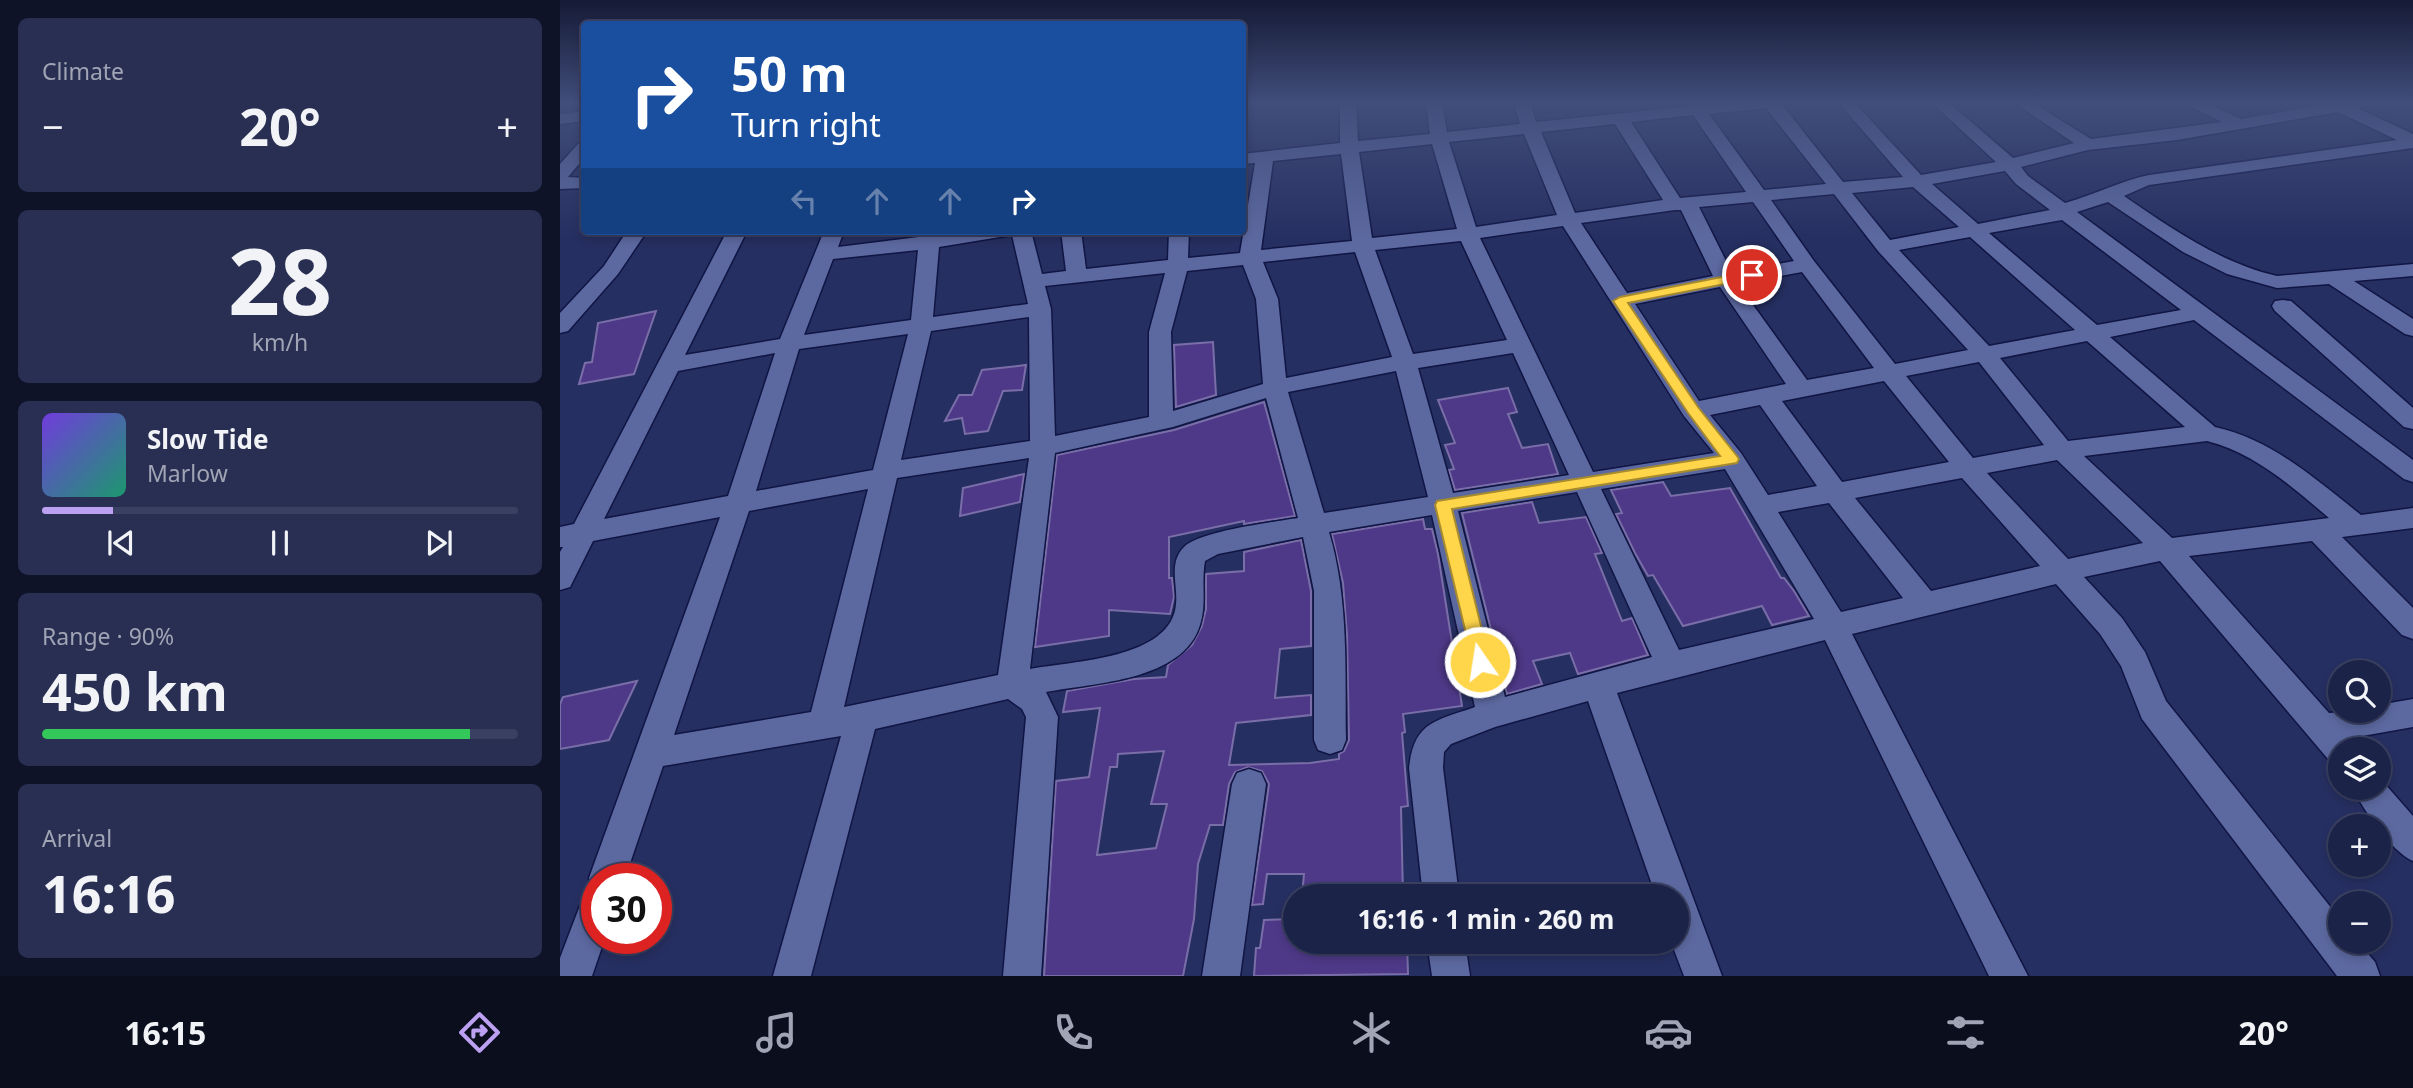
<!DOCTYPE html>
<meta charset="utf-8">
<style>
:root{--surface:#1c2349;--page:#292f53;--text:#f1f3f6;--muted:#a0a4b4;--line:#3a4061;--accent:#bca0f2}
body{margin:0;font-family:"Noto Sans",sans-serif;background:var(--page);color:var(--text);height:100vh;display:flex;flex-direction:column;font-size:26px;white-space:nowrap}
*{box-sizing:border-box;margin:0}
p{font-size:23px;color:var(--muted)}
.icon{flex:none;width:38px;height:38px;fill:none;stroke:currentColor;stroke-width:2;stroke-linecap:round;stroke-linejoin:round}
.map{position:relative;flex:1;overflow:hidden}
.drawer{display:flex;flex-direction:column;gap:18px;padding:18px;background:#0f1328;width:560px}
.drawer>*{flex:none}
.banner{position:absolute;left:21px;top:21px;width:665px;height:214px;border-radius:7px;box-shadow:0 4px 10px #0003,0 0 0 2px var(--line);background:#1a4fa0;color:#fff;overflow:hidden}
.fabs{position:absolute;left:1768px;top:660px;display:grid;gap:14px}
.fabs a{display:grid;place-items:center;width:63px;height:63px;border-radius:50%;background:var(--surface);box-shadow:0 4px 10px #0003,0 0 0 2px var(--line);font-size:35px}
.speed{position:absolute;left:21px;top:863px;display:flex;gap:14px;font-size:35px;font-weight:700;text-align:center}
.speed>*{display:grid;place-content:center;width:91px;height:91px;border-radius:50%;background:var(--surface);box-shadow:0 4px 10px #0003,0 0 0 2px var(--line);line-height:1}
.speed .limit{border:10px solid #d22;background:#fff;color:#111}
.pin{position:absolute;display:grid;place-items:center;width:60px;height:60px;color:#fff;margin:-30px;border:4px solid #fff;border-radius:50%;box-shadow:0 2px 7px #0007}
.me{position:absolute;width:77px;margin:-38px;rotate:347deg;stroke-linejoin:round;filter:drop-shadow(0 0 5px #0008)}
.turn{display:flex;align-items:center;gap:24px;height:147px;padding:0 35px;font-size:32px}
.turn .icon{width:91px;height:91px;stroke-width:2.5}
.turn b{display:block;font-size:49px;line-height:60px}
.lanes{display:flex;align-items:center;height:66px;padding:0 35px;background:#0003;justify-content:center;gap:35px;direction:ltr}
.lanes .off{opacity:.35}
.big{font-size:52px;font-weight:700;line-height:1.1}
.drawer .tile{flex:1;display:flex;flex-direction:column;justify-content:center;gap:10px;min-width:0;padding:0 24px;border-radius:10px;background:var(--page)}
.drawer .dial{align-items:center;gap:0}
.dial b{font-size:91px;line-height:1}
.song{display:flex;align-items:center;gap:21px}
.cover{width:84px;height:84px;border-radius:10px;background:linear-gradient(135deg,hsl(260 70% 55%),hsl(160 70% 35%))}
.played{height:7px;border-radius:4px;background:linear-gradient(90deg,var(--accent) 15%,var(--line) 15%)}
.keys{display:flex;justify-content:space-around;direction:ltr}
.heat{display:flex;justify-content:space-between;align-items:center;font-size:38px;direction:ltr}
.charge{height:10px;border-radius:5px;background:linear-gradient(90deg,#34c759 90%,var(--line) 0)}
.trip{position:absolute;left:723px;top:884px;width:406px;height:70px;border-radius:35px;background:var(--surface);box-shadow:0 4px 10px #0003,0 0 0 2px var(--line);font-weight:700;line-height:70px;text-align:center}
.tabs{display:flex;height:112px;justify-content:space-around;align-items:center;background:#0b0e1d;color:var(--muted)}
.tabs .icon{width:49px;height:49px}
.tabs .current{color:var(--accent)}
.tabs b{font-size:32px;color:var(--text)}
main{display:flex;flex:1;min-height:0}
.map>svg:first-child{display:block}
</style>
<main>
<section class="drawer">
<div class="tile"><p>Climate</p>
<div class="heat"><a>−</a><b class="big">20°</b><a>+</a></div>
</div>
<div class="tile dial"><b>28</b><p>km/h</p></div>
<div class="tile">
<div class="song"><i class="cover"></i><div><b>Slow Tide</b><p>Marlow</p></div></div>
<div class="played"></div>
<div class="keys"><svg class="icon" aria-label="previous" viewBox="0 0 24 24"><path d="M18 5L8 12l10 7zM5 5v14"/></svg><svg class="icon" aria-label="pause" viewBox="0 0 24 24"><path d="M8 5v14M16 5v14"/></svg><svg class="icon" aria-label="next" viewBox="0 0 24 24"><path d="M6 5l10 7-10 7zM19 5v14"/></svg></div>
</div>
<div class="tile"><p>Range · 90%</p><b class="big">450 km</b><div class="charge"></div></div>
<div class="tile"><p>Arrival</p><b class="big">16:16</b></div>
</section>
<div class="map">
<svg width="1853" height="976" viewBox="0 0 1853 976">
<rect width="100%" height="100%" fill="#262f61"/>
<g fill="#4e3988" stroke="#7a6ea8" stroke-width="2" fill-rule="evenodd">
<polygon points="96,311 74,374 19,384 25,363 32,362 38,323"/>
<polygon points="653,342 656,395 616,407 614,345"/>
<polygon points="466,365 462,390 443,391 428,431 405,434 402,418 385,421 399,395 412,395 422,370"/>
<polygon points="948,388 957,412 948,414 962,448 988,444 998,474 895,490 889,470 894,469 885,445 895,443 878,400"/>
<polygon points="704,402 735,516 684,524 684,521 609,537 609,578 612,578 614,597 610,614 549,610 549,636 475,647 497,455 614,430"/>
<polygon points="464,474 460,502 400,516 403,488"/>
<polygon points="1103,482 1111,496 1170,488 1221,578 1224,578 1234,591 1249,616 1212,625 1202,606 1123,626 1093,575 1088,576 1075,553 1056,514 1062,513 1051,490"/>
<polygon points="972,502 979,523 1026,517 1042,553 1035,554 1062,621 1072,618 1088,655 1018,674 1010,653 973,661 982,684 947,694 902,513"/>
<path d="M863 519 865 529H872L878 554 902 706 843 714 845 732 842 733 848 806 841 807 843 896H742L744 874H707L703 904 692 905 709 784 702 771 688 767 675 772 669 784 663 825H650L638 864 634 919 623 976H484L496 781 529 777 540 708 503 712 507 691 574 679 606 677 608 665 632 645 642 626 646 609V574L684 571V552L741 540 751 591V646L720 649 715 698 751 695V715L676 723 669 765 750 763 779 759V754L784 751 789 740 787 635 783 583 772 534ZM604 751 591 804H607L596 848 537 855 550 767H557L558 754Z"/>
<polygon points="77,681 49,740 0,749 0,704 3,697"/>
<polygon points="735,919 735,945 847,942 848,974 694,976 696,948 700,948 704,920"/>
</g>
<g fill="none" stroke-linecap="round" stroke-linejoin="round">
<g stroke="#101544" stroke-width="3">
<g id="minor">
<path d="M780 102H796L798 141 870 134 866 102H882L887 132 960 124 954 102H970L976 122 1171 102H1220L1283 182 1343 177 1278 102H1294L1361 175 1436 162 1371 102H1388L1453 158 1514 143 1453 102H1471L1531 139 1662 122 1627 105 1625 102H1645L1681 119 1777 102H1812L1810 105 1797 108 1853 134V148L1589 185 1564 196C1611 228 1660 263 1717 276L1853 264V276L1794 281 1853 319V336L1845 334 1769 284 1717 288 1667 274 1623 252 1548 202 1517 212 1853 460V482L1844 479 1634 320 1550 337 1655 427C1713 440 1755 479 1801 515L1853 508V528L1782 537 1853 608V639L1842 635 1752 541 1629 556 1769 713 1818 710V705L1853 699V727L1791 738 1796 749H1780V764L1768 759 1600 561 1524 577 1562 618 1585 652 1606 701 1780 919V942H1798L1815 962 1820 976H1777L1582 719 1561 666 1540 634 1496 584 1292 634 1468 976H1429L1265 640 1057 693 1162 976H1124L1111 942H1116V896H1096L1028 701 935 727 891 744 884 752 883 768 899 896H863L849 768C854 721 876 721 915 707L872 515 769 532C789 599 785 671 786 740L782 750 770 754 758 750 754 740V591L743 537 658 554 645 561C641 583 647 603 640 625 623 681 534 683 486 692L498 717 481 976H443L466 717 462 709 448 699 315 729 251 976H213L281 736 103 766 65 878H37V938H45L32 976H0V958L24 895 34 891 29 878 160 517 33 541 10 587 0 590V552L3 547H0V527L14 524 167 231H187L125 355 220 339 264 231H284L278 247 407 231H471L482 274 506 271 501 231H521L526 269 608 260 609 231H629L628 258 680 253 695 163 682 164V154L780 143ZM1206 108 1266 184 1204 190 1149 114ZM1778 112 1837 140 1589 175C1560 181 1534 195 1505 203L1468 176 1461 167 1528 150 1617 140ZM1133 115 1186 192 1120 198 1071 122ZM1055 124 1103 200 1015 213 981 132ZM964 134 997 215 916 227 889 142ZM872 144 897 229 812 238 799 152ZM781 154 792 241 701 250 713 161ZM1445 171 1456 184 1490 210 1418 224 1372 184ZM1353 187 1399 227 1330 240 1292 193ZM1274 194 1318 251 1408 350 1335 364 1254 261 1211 200ZM1193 202 1234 261 1172 273 1139 207ZM1115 210H1121L1153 276 1067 293 1021 223ZM1502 220 1621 310 1537 325 1429 233ZM1003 226 1124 416 1154 453 1033 472 920 238ZM452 235 468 304 373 317 379 247ZM1410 237 1515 330 1429 346 1339 250ZM901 241 947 340 853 354 815 250ZM358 250 351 320 244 335 273 259ZM795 252 832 357 726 378 718 299 703 262ZM683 265 696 299 703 384 613 411 611 332 627 271ZM1242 272 1314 368 1247 380 1178 284ZM605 273 589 332V417L495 436 491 309 485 286ZM1160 287 1226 384 1139 401 1075 304ZM469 317 470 441 341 460 371 331ZM348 334 313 470 196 491 239 349ZM1527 341 1625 427 1508 441 1440 358ZM215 353 168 496 44 519 118 371ZM953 353 1009 475 893 493 858 368ZM1419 362 1484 445 1413 458 1346 376ZM836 371 868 497 764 513 728 392ZM1324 381 1389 462 1282 482 1222 401ZM706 398 738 518C714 522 639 531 624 547 608 563 618 585 616 604 612 659 512 661 470 669L495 453 613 427ZM1200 405 1257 486 1208 495 1181 453 1150 415ZM1647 441C1695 453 1732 487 1769 518L1612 538 1524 456ZM469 458 438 675 284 707 337 478ZM1497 460 1583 543 1508 559 1427 473ZM1165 469 1254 619 1119 650 1041 489ZM1402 478 1480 566 1371 591 1295 498ZM308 489 251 712 114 735 189 511ZM1017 492 1092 657 945 697 898 511ZM1269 503 1343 598 1281 612 1218 512Z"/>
<polygon points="24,111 24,121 0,124 0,114"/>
<polygon points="24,143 24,158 8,177 24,178 24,188 0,189 0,164 18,144"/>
<polygon points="67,231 87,231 58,274 8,331 0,333 0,313 44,266"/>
<polygon points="1723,300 1731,301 1853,408 1853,429 1844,427 1715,311 1712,306 1715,301"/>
<polygon points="689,769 701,773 706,784 680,976 642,976 672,784 677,773"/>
<path d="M1818 776 1853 816V861C1832 852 1803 810 1793 788H1818Z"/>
<polygon points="867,942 905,942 910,976 872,976"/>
</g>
</g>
<use href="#minor" fill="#5c69a0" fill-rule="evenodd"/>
</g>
<linearGradient id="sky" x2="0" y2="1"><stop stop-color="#151a35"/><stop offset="0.43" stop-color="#414d7b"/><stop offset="1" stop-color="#414d7b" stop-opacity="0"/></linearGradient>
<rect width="1853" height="238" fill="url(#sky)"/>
<polygon fill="#ffd54a" stroke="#a68a30" stroke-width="2" points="1192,271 1196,272 1196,278 1068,303 1138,407 1177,456 1179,459 1177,463 892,509 930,662 927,667 920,669 914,667 875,505 877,501 1160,456 1128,413 1053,301 1060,297"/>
</svg>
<div class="fabs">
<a><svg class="icon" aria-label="search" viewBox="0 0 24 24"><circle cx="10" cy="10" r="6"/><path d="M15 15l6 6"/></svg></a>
<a><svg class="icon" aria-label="layers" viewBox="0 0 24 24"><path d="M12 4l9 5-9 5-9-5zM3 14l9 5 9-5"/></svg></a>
<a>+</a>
<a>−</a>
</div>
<div class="speed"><div class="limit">30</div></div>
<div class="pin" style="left:1192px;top:275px;background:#d93025"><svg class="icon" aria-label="arrive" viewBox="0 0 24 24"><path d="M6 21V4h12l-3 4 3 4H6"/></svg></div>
<svg class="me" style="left:920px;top:662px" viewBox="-20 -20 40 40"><circle r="17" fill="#ffd54a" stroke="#fff" stroke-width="3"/><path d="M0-11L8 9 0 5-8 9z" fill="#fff"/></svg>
<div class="trip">16:16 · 1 min · 260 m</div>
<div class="banner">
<div class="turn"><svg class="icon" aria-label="right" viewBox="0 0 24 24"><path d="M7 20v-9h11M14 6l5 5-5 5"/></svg><div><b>50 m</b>Turn right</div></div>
<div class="lanes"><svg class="icon off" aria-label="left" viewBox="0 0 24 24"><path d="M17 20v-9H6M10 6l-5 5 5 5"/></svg><svg class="icon off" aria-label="ahead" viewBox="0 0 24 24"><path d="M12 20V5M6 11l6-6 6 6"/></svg><svg class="icon off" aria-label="ahead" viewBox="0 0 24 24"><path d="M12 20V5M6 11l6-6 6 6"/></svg><svg class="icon" aria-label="right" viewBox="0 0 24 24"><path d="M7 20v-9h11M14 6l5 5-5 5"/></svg></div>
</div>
</div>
</main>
<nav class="tabs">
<b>16:15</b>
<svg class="icon current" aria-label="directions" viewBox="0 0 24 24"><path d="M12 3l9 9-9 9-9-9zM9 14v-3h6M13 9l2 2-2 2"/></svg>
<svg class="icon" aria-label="music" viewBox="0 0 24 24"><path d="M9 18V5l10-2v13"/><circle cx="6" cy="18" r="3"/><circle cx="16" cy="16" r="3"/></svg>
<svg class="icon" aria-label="phone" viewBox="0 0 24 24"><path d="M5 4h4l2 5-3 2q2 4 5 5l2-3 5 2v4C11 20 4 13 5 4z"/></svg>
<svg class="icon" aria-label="climate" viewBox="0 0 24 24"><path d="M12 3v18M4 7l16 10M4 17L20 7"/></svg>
<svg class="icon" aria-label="car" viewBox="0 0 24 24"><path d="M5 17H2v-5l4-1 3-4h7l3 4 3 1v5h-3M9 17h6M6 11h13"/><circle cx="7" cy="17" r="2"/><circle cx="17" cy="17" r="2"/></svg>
<svg class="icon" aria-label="filters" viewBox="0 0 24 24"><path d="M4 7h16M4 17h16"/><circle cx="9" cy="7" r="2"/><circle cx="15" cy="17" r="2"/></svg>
<b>20°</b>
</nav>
